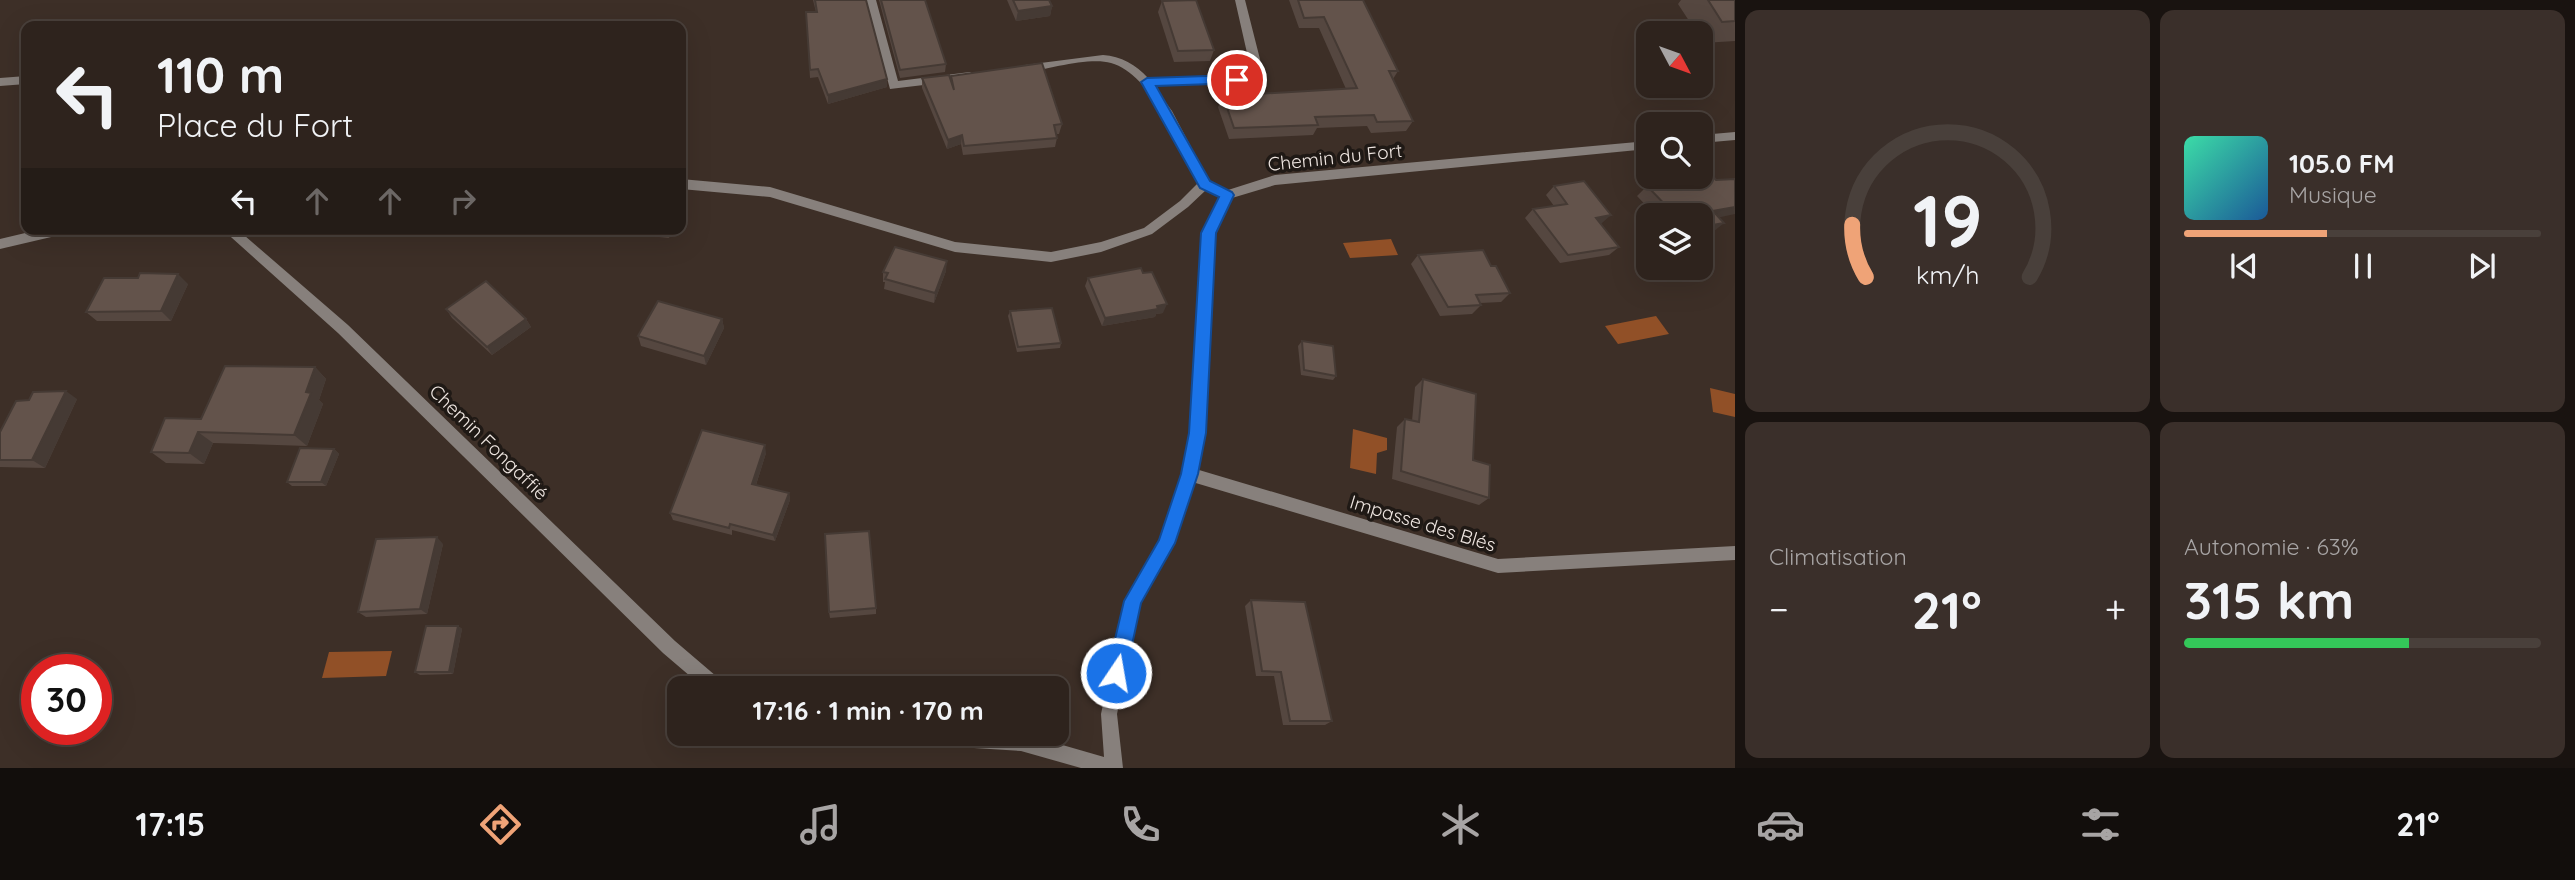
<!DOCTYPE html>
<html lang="fr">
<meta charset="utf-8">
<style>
:root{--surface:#2e231d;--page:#3a2f2a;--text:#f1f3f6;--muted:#a7a4a4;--line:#49403b;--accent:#efa377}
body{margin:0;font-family:Quicksand,sans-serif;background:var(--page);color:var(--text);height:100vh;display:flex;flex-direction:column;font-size:26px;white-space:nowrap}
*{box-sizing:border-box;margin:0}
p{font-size:23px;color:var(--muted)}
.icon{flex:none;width:38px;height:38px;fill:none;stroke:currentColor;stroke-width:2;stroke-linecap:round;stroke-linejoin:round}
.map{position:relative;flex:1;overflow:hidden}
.side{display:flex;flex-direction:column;gap:10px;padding:10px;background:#191310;width:840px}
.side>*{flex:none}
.banner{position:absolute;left:21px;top:21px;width:665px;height:214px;border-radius:14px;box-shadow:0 7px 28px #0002,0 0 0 2px var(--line);background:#2e231d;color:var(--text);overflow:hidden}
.needle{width:46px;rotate:131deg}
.fabs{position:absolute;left:1636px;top:21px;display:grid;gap:14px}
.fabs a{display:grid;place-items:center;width:77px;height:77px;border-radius:14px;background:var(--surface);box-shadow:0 7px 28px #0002,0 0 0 2px var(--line);font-size:35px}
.speed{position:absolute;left:21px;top:654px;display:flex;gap:14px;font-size:35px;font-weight:700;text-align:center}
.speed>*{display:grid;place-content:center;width:91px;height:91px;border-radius:50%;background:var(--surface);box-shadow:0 7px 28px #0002,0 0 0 2px var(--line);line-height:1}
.speed .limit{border:10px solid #d22;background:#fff;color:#111}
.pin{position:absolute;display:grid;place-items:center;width:60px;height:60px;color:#fff;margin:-30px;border:4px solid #fff;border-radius:50%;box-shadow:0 2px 7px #0007}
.me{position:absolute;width:77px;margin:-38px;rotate:12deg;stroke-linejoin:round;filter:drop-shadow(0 0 5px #0008)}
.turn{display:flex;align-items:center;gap:24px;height:147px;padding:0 21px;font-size:32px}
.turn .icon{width:91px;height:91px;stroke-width:2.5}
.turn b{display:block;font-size:49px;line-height:60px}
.lanes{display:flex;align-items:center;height:66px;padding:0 21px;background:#0003;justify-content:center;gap:35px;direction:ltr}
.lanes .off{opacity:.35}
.big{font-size:52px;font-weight:800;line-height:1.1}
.side .tile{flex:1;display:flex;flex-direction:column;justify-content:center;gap:10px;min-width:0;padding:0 24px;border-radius:14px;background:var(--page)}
.side .dial{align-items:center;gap:0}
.dial svg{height:182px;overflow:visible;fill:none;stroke:var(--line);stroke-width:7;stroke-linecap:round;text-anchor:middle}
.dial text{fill:var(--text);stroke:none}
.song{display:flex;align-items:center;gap:21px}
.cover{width:84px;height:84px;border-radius:10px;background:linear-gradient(135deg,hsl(160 70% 55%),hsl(210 70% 35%))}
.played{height:7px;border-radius:4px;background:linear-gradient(90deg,var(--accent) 40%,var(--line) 40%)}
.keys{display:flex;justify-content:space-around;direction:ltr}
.heat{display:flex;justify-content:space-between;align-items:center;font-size:38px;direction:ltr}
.charge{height:10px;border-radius:5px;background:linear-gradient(90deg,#34c759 63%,var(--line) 0)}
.side .tiles{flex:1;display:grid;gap:10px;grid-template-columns:repeat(2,1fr)}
.trip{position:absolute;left:667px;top:676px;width:402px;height:70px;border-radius:14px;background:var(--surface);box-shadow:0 7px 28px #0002,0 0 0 2px var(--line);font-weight:800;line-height:70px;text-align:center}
.tab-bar{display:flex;height:112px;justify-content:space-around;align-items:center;background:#120e0c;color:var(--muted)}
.tab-bar .icon{width:49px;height:49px}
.tab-bar .selected{color:var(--accent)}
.tab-bar b{font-size:32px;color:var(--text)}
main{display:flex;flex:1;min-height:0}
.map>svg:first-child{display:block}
</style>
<main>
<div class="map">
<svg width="1735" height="768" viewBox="0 0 1735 768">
<rect width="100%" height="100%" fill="#3d2f27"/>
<g fill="#915027">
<polygon points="1391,239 1398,255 1350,258 1343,243"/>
<polygon points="1656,316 1669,334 1618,344 1605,326"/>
<polygon points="1710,388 1735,394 1735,417 1713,412"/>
<polygon points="1353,429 1387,438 1387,450 1377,453 1376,474 1350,468"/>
<polygon points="392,651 386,676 322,678 329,652"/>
</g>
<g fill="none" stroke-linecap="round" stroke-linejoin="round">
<g fill="#87807c" fill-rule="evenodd">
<polygon points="26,76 26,84 0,86 0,78"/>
<polygon points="1189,467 1498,559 1735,546 1735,560 1498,573 1189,481 1184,479 1182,474 1184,469"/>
</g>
<g fill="#87807c" fill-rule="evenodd">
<polygon points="866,0 876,0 898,81 970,72 976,76 974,79 890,89"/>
<path d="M1235 0H1245L1265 79 1263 82 1154 86 1172 111 1209 181 1228 190 1275 175 1648 141V149L1275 185 1232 198 1215 233 1204 433 1196 474 1175 543 1140 603 1117 714 1123 768H1081L1021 751 878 742 872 739 870 733H1021L1104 757 1101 714 1125 601 1160 540 1182 474 1190 433 1203 233 1220 197 1206 190 1188 207 1152 234 1101 252 1051 262 955 252 770 197 681 189V179L770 187 955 242 1051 252 1101 242 1144 228 1180 201 1198 183C1180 148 1152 74 1111 63 1089 57 1048 69 1025 73L1019 69 1025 65 1103 55C1121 56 1136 65 1148 78L1252 75Z"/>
<polygon points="1735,132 1735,140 1701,143 1701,135"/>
<polygon points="42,229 70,229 64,234 0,249 0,239"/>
<polygon points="222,229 237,229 348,325 675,641 723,682 725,688 704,688 663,653 338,333"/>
</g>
</g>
<g fill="#554740">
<polygon points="813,0 866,0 887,87 828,104 818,77 810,78 806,12 816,12"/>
<polygon points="879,0 925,0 946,64 945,72 900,78"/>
<polygon points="1007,0 1049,0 1052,6 1050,16 1016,21"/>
<polygon points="1289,0 1363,0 1398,71 1393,79 1413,121 1406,131 1371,133 1367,126 1317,128 1313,135 1229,139 1218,107 1223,96 1346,89 1319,28 1299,28"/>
<polygon points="1681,0 1735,0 1735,41 1703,43 1701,40 1701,33 1697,33 1678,4"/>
<polygon points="1162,1 1214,50 1210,61 1174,62 1158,12"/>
<polygon points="951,76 1062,124 1059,134 1056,134 1057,138 1055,147 963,155 961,144 947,149 922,88 922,78 951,80"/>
<polygon points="1554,186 1602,223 1600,224 1619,247 1609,255 1560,263 1525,218 1533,209 1554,206 1546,195"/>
<polygon points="1647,186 1719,217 1713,232 1701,235 1701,215 1655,215 1637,196"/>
<polygon points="627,229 672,229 669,238 629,234"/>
<polygon points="1418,255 1491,266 1510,293 1501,302 1480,303 1481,305 1472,314 1440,316 1411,264"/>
<polygon points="946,271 934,303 884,289 885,282 883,282 883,272"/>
<polygon points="1143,273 1163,313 1156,314 1155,317 1102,326 1085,286 1088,278"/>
<polygon points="188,284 171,321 97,321 86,312"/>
<polygon points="446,309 526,319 531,327 492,355 452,318"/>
<polygon points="1010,311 1061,343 1060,348 1017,352 1008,316"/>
<polygon points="722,319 724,328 706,365 641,346 638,336"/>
<polygon points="1302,341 1336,376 1333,380 1301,375 1298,346"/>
<polygon points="315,367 326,379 319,400 323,404 307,446 213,443 204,464 166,463 151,452 201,419"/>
<polygon points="1423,379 1473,460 1489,498 1479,505 1392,479 1397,427 1405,419 1412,421 1415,387"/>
<polygon points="77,399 45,468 0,467 0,432"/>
<polygon points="334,449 339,454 326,486 292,486 287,482"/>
<polygon points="766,453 756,485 789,493 790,500 775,541 732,530 732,535 673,520 670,513"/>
<polygon points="443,544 427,614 366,617 358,612"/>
<polygon points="1251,600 1332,721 1325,725 1283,725 1274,676 1256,676 1245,606"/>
<polygon points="876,608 876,614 830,618 829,612"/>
<polygon points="458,626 462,629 453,674 420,675 415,672"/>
</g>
<g fill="#453a34">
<polygon points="1052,6 1050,16 1016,21 1018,11"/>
<polygon points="887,79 887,87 828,104 828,95"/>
<polygon points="962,135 961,144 947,149 948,140"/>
<polygon points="1735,207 1735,214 1702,221 1713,211"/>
<polygon points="1611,215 1602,223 1587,226 1596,218"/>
<polygon points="1724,223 1713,232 1701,235 1701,227"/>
<polygon points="667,229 672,229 669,238"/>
<polygon points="947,261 946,271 934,303 935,293"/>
<polygon points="178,274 188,284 171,321 161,311"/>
<polygon points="1167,304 1163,313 1156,314 1155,317 1102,326 1105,318"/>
<polygon points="526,319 531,327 492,355 487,347"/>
<polygon points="722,319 724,328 706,365 704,356"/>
<polygon points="315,367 326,379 319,400 323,404 307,446 294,435 306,392"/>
<polygon points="66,391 77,399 45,468 32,460"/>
<polygon points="198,432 213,443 204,464 189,453"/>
<polygon points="765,445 766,453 754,491 752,484"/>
<polygon points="334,449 339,454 326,486 321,482"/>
<polygon points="789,493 790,500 775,541 773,535"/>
<polygon points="437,537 443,544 427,614 420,609"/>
<polygon points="458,626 462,629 453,674 449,672"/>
</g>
<g fill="#63534b" stroke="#453a34" stroke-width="2">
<polygon points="815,0 866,0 887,79 828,95 818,69 810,70 806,12 817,12"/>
<polygon points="881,0 925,0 946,64 900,70"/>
<polygon points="1013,0 1049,0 1052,6 1018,11"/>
<polygon points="1196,0 1214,50 1178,51 1162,1"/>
<polygon points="1298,0 1363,0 1398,71 1389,71 1413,121 1377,122 1374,115 1315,117 1318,125 1234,128 1223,96 1357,88 1324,17 1304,18"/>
<polygon points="1708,0 1735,0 1735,21 1722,22"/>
<polygon points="1042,63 1062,124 1054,125 1057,138 964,146 962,135 948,140 922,78 949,75 954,90 951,76"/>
<polygon points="1710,173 1716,180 1735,179 1735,207 1713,211 1724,223 1701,227 1701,215 1675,215 1647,186 1693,177 1701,177 1701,175"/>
<polygon points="1584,181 1611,215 1596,218 1619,247 1568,255 1533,209 1567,204 1554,186"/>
<polygon points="895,247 947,261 935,293 885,279 888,273 883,272"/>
<polygon points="1483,250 1491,266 1496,266 1510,293 1476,295 1481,305 1448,307 1418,255"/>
<polygon points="1141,268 1143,273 1152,272 1167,304 1157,306 1158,309 1105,318 1088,278"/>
<polygon points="140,273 178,274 161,311 86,312 104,278 138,278"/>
<polygon points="486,281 526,319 487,347 446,309"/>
<polygon points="658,301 722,319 704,356 638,336"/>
<polygon points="1052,308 1061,343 1018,347 1010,311"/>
<polygon points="1302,341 1333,346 1336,376 1304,370"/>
<polygon points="225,366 315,367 306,392 311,393 294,435 198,432 189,453 151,452 165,418 201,419"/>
<polygon points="1423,379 1476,394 1473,460 1490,465 1489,498 1401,471 1405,419 1419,422"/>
<polygon points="66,391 32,460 0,460 0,432 16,401 29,400 33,392"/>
<polygon points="702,430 765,445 752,484 789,493 773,535 730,524 729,528 670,513"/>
<polygon points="300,448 334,449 321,482 287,482"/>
<polygon points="869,531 876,608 829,612 825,534"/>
<polygon points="437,537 420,609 358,612 376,539"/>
<polygon points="1251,600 1305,602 1332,721 1290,721 1281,672 1262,671"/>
<polygon points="426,626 458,626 449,672 415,672"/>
</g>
<polygon fill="#1a73e8" stroke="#114b97" stroke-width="2" points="1237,75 1241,77 1241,83 1156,86 1210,181 1232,192 1234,195 1216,233 1206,433 1198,474 1175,543 1141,603 1126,673 1123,680 1116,683 1110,680 1107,673 1124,601 1159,540 1181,474 1189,433 1201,233 1219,197 1200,188 1141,82 1147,78"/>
<g text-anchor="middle" stroke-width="7" stroke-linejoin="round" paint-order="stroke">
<g font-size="19" fill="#efe6e1" stroke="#1f1915">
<text transform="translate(1335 157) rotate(-6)" y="7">Chemin du Fort</text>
<text transform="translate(489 442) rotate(44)" y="7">Chemin Fongaffié</text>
<text transform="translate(1423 523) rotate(17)" y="7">Impasse des Blés</text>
</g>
</g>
</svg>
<div class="fabs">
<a><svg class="needle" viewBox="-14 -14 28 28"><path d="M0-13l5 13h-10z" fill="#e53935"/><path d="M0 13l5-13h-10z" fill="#a7a4a4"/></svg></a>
<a><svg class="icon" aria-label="search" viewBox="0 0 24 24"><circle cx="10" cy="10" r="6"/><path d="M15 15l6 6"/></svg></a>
<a><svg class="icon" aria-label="layers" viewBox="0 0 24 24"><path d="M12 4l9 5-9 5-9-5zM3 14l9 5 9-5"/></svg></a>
</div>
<div class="speed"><div class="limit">30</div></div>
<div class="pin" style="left:1237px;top:80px;background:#d93025"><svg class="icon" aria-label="arrive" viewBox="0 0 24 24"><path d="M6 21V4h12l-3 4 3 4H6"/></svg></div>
<svg class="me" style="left:1116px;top:673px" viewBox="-20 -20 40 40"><circle r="17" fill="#1a73e8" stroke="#fff" stroke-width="3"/><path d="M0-11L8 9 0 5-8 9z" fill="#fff"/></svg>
<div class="trip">17:16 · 1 min · 170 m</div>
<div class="banner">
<div class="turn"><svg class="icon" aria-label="left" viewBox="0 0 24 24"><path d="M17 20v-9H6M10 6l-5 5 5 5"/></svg><div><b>110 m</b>Place du Fort</div></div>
<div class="lanes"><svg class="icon" aria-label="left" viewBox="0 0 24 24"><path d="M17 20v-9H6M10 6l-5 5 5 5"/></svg><svg class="icon off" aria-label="ahead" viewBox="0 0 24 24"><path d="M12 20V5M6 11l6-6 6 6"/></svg><svg class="icon off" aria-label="ahead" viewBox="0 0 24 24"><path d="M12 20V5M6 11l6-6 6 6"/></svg><svg class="icon off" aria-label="right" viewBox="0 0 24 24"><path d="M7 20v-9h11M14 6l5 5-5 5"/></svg></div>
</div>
</div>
<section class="side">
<div class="tiles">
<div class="tile dial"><svg viewBox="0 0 100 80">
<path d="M14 69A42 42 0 1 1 86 69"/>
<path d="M14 69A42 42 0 0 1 8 46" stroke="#efa377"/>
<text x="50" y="56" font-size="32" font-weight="700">19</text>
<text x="50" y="72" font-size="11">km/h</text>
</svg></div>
<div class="tile">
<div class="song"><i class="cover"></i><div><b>105.0 FM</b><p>Musique</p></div></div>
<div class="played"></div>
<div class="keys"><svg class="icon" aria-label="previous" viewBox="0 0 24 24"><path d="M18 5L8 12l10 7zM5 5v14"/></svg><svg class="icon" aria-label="pause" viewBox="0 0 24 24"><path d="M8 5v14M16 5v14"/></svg><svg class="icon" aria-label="next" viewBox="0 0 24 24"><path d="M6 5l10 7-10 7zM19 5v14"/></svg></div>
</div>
<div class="tile"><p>Climatisation</p>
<div class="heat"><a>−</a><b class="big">21°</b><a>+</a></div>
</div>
<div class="tile"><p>Autonomie · 63%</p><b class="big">315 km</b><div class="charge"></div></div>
</div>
</section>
</main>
<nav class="tab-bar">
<b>17:15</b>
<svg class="icon selected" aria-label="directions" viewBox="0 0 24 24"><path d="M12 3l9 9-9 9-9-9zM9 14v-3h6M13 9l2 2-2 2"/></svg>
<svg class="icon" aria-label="music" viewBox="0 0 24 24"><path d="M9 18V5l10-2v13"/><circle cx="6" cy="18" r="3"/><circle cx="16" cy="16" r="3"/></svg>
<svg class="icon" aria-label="phone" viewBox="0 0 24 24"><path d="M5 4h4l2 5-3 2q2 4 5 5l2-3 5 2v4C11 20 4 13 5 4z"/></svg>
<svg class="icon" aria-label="climate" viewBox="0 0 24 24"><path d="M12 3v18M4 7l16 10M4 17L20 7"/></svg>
<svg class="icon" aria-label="car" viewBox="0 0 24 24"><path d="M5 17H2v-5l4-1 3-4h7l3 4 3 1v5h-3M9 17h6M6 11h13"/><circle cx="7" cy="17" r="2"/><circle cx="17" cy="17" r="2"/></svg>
<svg class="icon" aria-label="filters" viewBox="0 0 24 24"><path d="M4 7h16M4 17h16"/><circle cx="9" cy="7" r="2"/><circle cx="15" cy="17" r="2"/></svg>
<b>21°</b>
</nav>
